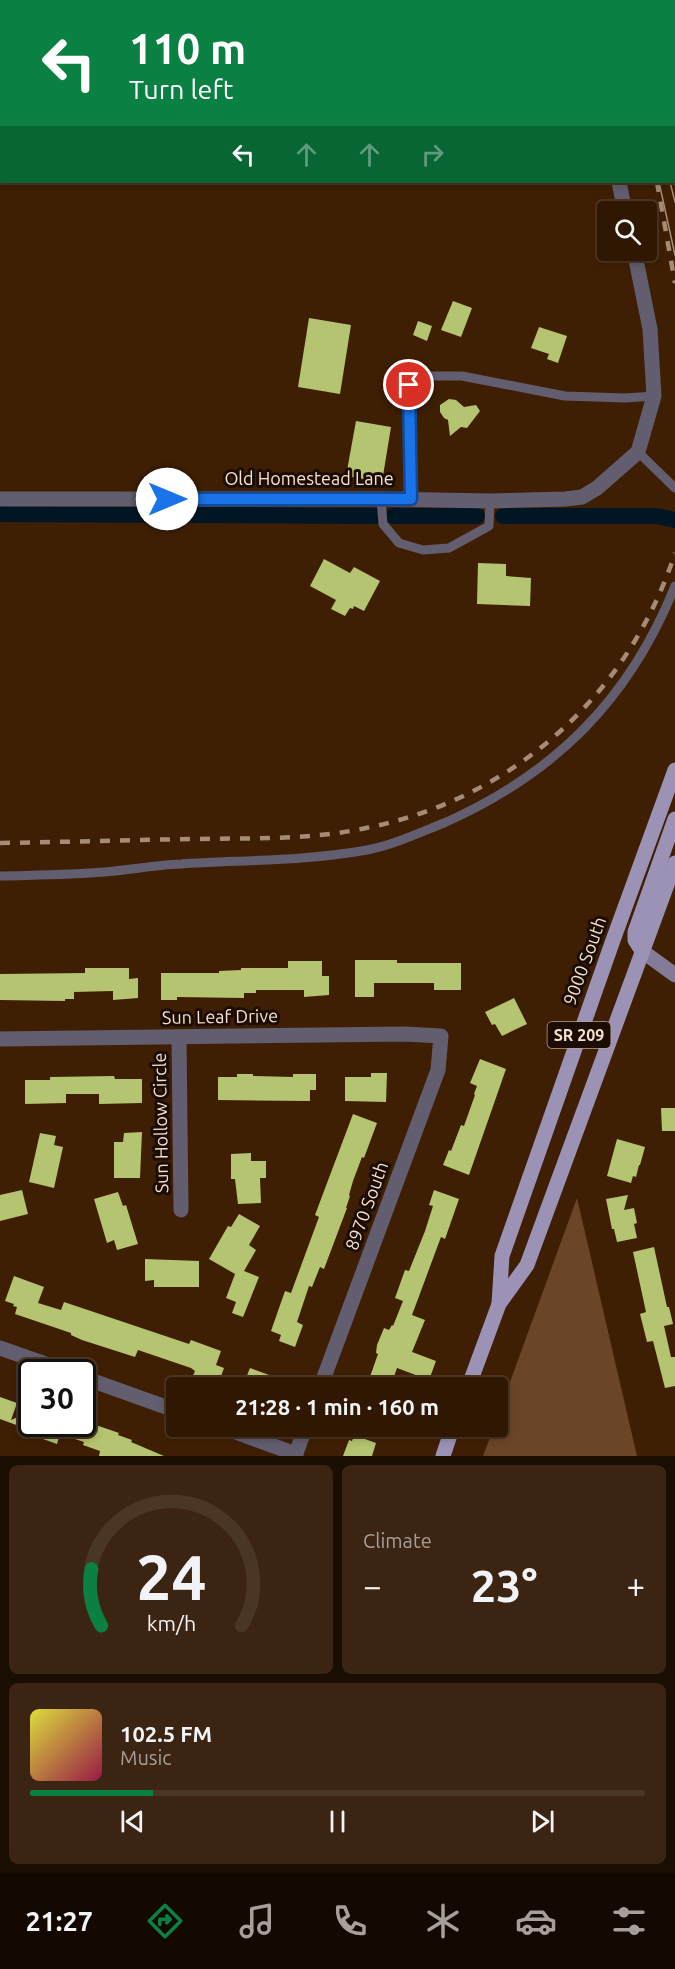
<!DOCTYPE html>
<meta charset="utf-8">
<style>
:root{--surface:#2f1702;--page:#3b2411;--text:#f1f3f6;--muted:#a79f99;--line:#4a3624;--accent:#0b8043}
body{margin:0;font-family:Ubuntu,sans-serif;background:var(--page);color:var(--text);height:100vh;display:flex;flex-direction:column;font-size:22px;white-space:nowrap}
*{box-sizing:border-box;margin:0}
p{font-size:20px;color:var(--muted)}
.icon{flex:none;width:33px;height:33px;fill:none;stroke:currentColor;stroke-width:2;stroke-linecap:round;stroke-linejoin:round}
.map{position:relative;height:1456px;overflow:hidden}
.panel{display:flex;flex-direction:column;gap:9px;padding:9px;background:#1a0d01;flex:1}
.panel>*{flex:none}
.guide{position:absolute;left:0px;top:0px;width:675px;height:183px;box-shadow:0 3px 9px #0003,0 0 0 2px var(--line);background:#0b8043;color:#fff;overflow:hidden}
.buttons{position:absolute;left:597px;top:201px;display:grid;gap:12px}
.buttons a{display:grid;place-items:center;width:60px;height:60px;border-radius:6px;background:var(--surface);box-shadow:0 3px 9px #0003,0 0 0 2px var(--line);font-size:30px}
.speed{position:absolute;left:18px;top:1359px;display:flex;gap:12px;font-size:30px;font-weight:700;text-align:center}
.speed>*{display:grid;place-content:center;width:78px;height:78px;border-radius:50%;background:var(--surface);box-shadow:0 3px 9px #0003,0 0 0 2px var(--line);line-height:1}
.speed .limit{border:3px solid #111;border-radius:9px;background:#fff;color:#111}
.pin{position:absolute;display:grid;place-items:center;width:51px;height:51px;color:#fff;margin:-26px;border:3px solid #fff;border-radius:50%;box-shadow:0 2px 6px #0007}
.me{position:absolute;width:66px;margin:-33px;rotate:90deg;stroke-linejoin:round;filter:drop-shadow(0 0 4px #0008)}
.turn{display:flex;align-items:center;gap:21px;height:126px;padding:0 30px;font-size:27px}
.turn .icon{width:78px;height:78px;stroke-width:2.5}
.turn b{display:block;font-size:42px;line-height:51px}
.lanes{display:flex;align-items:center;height:57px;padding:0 30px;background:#0003;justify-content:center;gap:30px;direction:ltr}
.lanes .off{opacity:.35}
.big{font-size:45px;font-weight:600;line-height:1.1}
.panel .widget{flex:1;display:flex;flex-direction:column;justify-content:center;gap:9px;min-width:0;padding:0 21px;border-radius:9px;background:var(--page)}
.panel .dial{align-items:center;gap:0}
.dial svg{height:156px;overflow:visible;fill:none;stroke:var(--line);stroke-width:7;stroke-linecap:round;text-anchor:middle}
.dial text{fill:var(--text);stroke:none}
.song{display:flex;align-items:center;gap:18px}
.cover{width:72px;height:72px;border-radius:9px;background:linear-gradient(135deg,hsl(60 70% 55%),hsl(340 70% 35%))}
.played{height:6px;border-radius:3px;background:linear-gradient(90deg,var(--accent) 20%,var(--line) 20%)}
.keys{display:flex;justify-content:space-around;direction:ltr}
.heat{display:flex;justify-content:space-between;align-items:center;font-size:33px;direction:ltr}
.panel .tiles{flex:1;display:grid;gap:9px;grid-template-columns:1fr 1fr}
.widget:last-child{grid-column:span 2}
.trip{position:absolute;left:166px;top:1377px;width:342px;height:60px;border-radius:6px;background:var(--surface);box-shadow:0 3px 9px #0003,0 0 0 2px var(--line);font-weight:600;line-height:60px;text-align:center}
.tabs{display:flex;height:96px;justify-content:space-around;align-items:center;background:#130901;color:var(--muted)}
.tabs .icon{width:42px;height:42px}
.tabs .current{color:var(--accent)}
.tabs b{font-size:27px;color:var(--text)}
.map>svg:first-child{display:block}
</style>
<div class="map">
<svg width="675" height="1456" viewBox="0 0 675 1456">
<rect width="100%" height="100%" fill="#3f1f03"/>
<polygon fill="#6b4527" points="577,1198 637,1456 483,1456 494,1427 498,1426 498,1415"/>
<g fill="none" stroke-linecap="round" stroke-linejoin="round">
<g stroke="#001625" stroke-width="16">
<polyline points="0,514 376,516"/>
<polyline points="393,516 477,516"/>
<polyline points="503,516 657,516 675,520"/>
</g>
</g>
<g fill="#b5c470">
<polygon points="453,301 472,308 461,337 441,330"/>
<polygon points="309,318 351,325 340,394 298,387"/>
<polygon points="418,321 432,326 427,341 413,335"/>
<polygon points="539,327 567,336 558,363 547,359 549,354 531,348"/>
<polygon points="449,399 456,400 464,407 476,405 480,411 467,428 461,427 450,436 448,420 444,418 440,412 440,405"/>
<polygon points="356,421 391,427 382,482 346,476"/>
<polygon points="324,559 350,573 354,567 380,581 364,611 354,606 353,609 350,608 345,616 331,609 336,600 310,586"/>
<polygon points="478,563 506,564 506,576 531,578 530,606 477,604"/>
<polygon points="355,960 397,960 397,963 461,963 461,990 434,990 434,983 374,983 374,997 355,997"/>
<polygon points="288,961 322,961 322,976 329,976 329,995 304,997 304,990 256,990 256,993 244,993 244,998 177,997 177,1000 161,1000 161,973 219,973 219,971 241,970 241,968 288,968"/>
<polygon points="85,968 129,968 129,979 138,978 138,998 113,1000 113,991 74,992 74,999 65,999 65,1001 0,1000 0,974 85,973"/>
<polygon points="514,998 527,1024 502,1036 495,1024 492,1025 485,1012"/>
<polygon points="480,1059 506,1069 469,1175 443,1165 449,1150 451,1151 461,1125 464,1126 475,1095 474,1094 477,1086 470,1083"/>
<polygon points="371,1073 387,1073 386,1102 345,1101 345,1077 371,1077"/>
<polygon points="237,1074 253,1074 253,1076 293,1077 293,1074 316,1074 316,1090 310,1090 310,1101 218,1100 218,1077 237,1077"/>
<polygon points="114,1076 115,1079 142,1079 142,1103 99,1104 99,1094 66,1094 66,1103 25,1104 25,1080 50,1080 50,1077"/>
<polygon points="661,1108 675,1108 675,1131 662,1131"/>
<polygon points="353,1114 377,1123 364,1158 362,1157 353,1181 349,1195 350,1196 346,1208 347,1208 324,1269 320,1267 312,1287 309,1286 297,1322 303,1325 295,1347 279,1341 281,1335 271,1331 285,1291 291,1293 319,1217 315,1215"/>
<polygon points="142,1132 140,1178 114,1178 114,1142 123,1142 124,1133"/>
<polygon points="40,1133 56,1136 54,1145 63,1147 54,1188 29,1182"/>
<polygon points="617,1139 645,1147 640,1165 639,1165 636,1177 633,1176 631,1183 607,1176"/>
<polygon points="251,1153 251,1161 266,1161 266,1178 260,1178 261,1203 238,1204 235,1179 231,1179 231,1154"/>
<polygon points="22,1190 28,1214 0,1221 0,1195"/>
<polygon points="434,1190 459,1199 445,1239 441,1237 412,1315 425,1320 412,1352 436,1361 429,1380 397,1368 390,1388 366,1388 378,1354 376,1353 377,1345 384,1328 389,1330 392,1325 393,1326 403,1301 395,1298 405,1270 409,1271 425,1231 433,1206 429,1205"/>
<polygon points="118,1192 123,1206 126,1205 138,1244 117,1250 114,1240 107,1243 94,1199"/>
<polygon points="628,1195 624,1210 634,1208 637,1223 634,1224 637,1238 617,1242 614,1229 612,1229 606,1199"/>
<polygon points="239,1214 260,1226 249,1245 256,1250 244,1271 259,1277 243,1317 232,1313 236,1302 226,1298 235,1274 209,1259 228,1226 231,1227"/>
<polygon points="654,1247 667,1307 669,1307 673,1324 664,1326 671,1357 675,1357 675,1386 665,1388 653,1341 647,1342 640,1314 646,1312 633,1252"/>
<polygon points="145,1259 199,1261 199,1287 154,1287 154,1280 145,1281"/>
<polygon points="14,1276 44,1287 38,1303 61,1310 64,1302 189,1344 191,1340 221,1351 216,1365 224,1368 217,1387 192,1378 195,1371 191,1368 138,1350 135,1357 82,1340 71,1335 71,1333 15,1314 17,1307 13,1306 14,1304 5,1301"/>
<polygon points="250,1368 299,1386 299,1388 242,1388"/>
<polygon points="0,1397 17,1403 11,1420 32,1411 32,1426 32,1424 93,1424 119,1433 118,1435 132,1440 131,1442 164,1456 99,1456 100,1451 83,1445 84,1442 60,1434 57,1444 29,1434 30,1430 0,1419"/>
<polygon points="354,1435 376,1443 372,1456 343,1456 349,1440 352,1441"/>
</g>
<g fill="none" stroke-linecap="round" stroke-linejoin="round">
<g stroke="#625e6f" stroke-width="9">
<polyline points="638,452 675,488"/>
<polyline points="381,499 383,524 399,543 423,550 449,548 489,526 490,501"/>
<polyline points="411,499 409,385 430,376 462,376 565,396 625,398 654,396"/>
<path d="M0 876C35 875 70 875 104 872 130 870 156 865 181 864 243 860 306 861 367 850 393 845 419 833 444 823 555 774 630 699 675 586"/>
</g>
<g stroke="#625e6f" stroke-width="15">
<polyline points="577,0 577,2"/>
<polyline points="619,182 625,212"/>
<polyline points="0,499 381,499 490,501 565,499 582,497 597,488 638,452 654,396 650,329 634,250"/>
<polyline points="179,1037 181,1210"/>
<polyline points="0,1039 405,1034 441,1036 438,1070 320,1388"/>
<polyline points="0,1348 69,1372"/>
<polyline points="82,1377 177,1411"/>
<polyline points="219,1426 296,1454"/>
<polyline points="295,1456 306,1426"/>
</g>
<polyline stroke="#837b97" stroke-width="15" points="642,951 675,975"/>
<g stroke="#9c92b6" stroke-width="15">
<polyline points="642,951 635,940 635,932 675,819"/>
<polyline points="499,1304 502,1256 612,943 675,770"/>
<polyline points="468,1388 499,1304 527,1265 675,863"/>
<polyline points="443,1456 453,1426"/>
</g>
<g stroke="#a68c77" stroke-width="1.5">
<polyline points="615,0 615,2"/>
<polyline points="628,0 628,2"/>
<polyline points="659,182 675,255"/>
<polyline points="670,182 675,202"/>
</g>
<g stroke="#a68c77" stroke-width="4.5" stroke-dasharray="10 10" stroke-linecap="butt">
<polyline points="657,182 675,283"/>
<path d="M0 843C65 842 130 840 195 839 252 838 310 840 366 828 513 799 629 695 675 553"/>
</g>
</g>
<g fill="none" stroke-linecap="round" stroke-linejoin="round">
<g stroke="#114b97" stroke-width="15">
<polyline id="route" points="167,499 411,499 409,385"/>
</g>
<use href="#route" stroke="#1a73e8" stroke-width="10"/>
</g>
<g text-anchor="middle" stroke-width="6" stroke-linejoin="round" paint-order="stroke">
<rect fill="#1b0d04" stroke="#b4a194" stroke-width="1.5" x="547.5" y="1022" width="63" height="26" rx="4.5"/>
<g font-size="16" font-weight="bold" fill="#f6e1d1">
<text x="579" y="1041">SR 209</text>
</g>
<g font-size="18" fill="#f6e1d1" stroke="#1b0d04">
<text x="309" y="485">Old Homestead Lane</text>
<text transform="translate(585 961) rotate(-70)" y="6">9000 South</text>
<text transform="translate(220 1017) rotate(-1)" y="6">Sun Leaf Drive</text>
<text transform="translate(161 1123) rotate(-91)" y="6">Sun Hollow Circle</text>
<text transform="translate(367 1206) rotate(-70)" y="6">8970 South</text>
</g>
</g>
</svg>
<div class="buttons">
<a><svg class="icon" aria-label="search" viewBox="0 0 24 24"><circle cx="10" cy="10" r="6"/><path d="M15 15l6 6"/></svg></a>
</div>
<div class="speed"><div class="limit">30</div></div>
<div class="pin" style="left:409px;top:385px;background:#d93025"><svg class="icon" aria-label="arrive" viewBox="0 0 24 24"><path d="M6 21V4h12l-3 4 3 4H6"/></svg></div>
<svg class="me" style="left:167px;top:499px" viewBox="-20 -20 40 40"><circle r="19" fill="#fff"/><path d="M0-13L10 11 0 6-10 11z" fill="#1a73e8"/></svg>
<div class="trip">21:28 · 1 min · 160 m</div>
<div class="guide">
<div class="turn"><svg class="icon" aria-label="left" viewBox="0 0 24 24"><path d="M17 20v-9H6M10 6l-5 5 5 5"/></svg><div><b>110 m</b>Turn left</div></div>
<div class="lanes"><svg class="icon" aria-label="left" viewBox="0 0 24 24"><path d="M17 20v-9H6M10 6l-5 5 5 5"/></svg><svg class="icon off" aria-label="ahead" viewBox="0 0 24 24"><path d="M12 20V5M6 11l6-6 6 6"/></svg><svg class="icon off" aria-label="ahead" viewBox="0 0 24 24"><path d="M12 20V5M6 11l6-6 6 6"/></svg><svg class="icon off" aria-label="right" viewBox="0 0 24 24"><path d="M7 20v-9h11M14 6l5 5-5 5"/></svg></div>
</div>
</div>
<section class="panel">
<div class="tiles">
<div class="widget dial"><svg viewBox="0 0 100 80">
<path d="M14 69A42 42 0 1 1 86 69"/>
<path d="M14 69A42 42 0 0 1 9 40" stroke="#0b8043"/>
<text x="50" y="56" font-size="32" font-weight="700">24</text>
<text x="50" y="72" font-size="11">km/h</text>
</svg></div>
<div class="widget"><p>Climate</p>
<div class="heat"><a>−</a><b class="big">23°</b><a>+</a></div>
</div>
<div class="widget">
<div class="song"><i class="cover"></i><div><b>102.5 FM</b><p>Music</p></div></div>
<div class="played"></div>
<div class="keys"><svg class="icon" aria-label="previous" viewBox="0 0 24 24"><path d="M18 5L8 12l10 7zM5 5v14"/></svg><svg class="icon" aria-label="pause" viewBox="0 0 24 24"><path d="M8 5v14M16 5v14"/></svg><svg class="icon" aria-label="next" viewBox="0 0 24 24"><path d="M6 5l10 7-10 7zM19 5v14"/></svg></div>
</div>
</div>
</section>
<nav class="tabs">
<b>21:27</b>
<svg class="icon current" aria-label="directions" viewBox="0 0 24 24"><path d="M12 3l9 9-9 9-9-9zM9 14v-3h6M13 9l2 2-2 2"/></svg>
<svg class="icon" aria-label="music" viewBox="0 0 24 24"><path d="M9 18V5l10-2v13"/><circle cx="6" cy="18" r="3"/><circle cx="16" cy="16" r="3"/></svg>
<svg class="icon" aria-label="phone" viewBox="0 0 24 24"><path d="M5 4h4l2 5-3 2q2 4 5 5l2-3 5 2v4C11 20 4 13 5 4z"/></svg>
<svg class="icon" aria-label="climate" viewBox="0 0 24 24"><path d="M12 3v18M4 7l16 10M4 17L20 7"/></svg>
<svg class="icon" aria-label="car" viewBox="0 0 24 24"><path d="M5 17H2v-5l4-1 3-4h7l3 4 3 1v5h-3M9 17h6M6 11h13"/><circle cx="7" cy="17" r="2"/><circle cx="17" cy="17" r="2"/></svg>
<svg class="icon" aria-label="filters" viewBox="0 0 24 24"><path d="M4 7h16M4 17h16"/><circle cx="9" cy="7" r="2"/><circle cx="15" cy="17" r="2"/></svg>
</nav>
